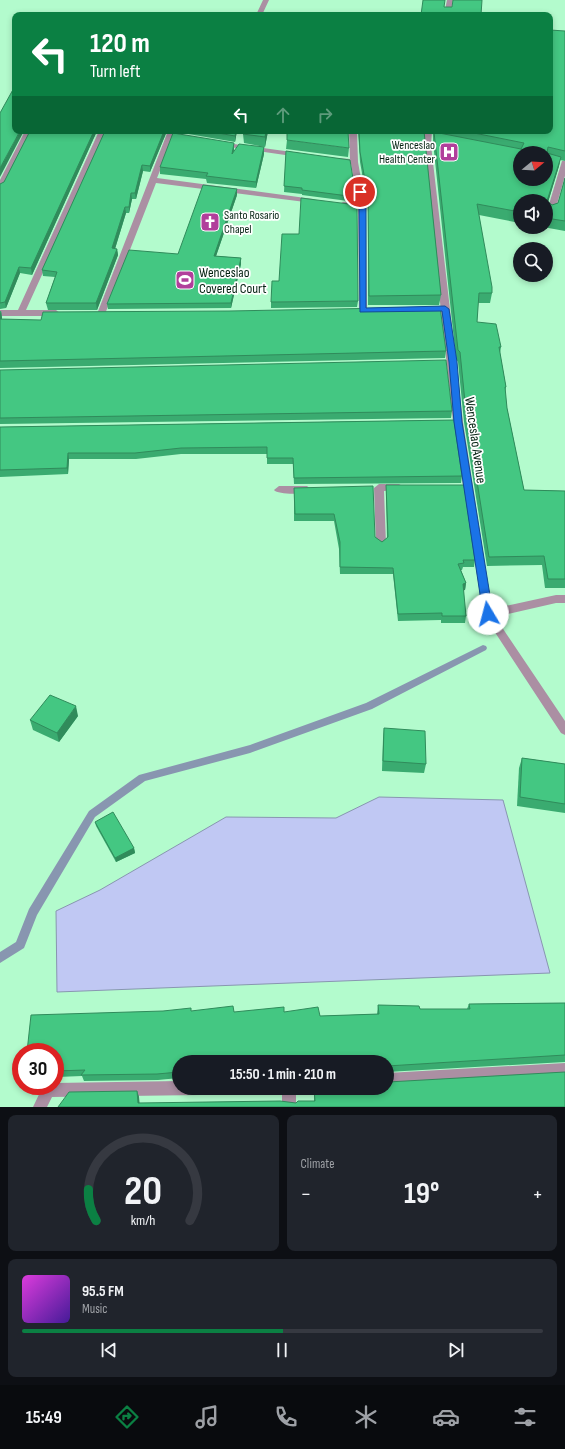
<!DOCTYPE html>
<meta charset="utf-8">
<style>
:root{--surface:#171b24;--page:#20242c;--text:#f1f3f6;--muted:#9ea1a6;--line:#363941;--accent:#0b8043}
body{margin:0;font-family:"Sofia Sans Condensed",sans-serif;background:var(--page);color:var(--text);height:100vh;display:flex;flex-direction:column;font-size:15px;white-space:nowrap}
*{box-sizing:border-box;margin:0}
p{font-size:13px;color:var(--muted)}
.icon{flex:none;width:22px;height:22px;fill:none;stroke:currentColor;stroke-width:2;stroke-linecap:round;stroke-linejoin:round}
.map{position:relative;height:1107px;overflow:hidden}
.details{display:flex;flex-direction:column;gap:8px;padding:8px;background:#0d0f14;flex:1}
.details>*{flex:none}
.hud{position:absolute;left:12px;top:12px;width:541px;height:122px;border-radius:8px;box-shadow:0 2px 6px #0003;background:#0b8043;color:#fff;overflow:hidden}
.needle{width:26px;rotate:72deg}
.controls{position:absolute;left:513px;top:146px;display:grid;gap:8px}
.controls a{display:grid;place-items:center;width:40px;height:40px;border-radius:50%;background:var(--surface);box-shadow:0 2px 6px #0003;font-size:20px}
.speed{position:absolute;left:12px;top:1043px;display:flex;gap:8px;font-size:20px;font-weight:700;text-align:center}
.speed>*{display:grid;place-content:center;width:52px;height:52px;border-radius:50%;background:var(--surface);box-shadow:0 2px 6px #0003;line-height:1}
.speed .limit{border:6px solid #d22;background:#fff;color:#111}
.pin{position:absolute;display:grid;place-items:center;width:34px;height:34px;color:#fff;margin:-17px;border:2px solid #fff;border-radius:50%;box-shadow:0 1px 4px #0007}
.me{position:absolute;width:44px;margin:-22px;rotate:352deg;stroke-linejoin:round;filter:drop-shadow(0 0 3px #0008)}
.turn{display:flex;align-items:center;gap:14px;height:84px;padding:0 12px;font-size:18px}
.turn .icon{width:52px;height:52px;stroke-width:2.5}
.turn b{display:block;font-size:28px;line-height:34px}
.lanes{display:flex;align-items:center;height:38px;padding:0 12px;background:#0003;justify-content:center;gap:20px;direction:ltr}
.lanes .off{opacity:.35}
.big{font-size:30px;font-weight:700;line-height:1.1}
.details .card{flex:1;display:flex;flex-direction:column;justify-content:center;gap:6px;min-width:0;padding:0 14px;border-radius:8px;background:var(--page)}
.details .dial{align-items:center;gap:0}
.dial svg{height:104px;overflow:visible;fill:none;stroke:var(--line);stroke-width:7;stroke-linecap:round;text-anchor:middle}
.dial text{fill:var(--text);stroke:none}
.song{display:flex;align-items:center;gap:12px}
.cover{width:48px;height:48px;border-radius:6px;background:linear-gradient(135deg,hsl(300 70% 55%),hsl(260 70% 35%))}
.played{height:4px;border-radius:2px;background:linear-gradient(90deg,var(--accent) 50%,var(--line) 50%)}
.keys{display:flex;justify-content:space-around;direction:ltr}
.heat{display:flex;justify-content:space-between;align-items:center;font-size:22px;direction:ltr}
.details .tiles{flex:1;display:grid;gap:8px;grid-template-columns:1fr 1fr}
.card:last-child{grid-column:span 2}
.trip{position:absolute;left:172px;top:1055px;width:222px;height:40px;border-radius:20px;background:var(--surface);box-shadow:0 2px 6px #0003;font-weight:700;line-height:40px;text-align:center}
.dock{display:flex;height:64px;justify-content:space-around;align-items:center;background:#090b0e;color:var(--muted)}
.dock .icon{width:28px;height:28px}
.dock .selected{color:var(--accent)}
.dock b{font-size:18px;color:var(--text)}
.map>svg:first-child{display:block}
</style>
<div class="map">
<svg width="565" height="1107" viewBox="0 0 565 1107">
<rect width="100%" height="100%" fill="#b3fbcd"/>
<polygon fill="#c0c8f3" stroke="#8896b0" points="379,797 503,800 550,973 57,992 56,911 100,890 226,817 336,818"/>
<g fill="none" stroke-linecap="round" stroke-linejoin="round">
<polygon fill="#8896b0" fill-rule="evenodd" points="483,645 486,646 487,648 486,650 372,709 250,753 145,781 95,817 37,915 24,948 0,963 0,952 16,942 29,909 89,811 139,775 250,745 366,703"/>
<g fill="#ab8fa3" fill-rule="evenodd">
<polygon points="263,0 269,0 262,15 256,15"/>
<polygon points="447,0 453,0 450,15 444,15"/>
<polygon points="25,131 33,131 4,187 0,189 0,180"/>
<polygon points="99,131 107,131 26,310 56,310 60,313 56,316 0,316 0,310 18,310"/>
<polygon points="168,131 176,131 157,178 313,199 317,201 313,203 156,183 105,314 104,316 98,316 97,314"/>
<polygon points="349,131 357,131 358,162 366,207 367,310 363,313 359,310 358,209 343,206 339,204 343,202 358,204 351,164 337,162 333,160 337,158 350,159"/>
<polygon points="424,131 432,131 431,145 463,422 492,609 556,595 565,595 565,603 556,603 495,617 565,721 565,735 561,733 483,614 453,422 423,145"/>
<polygon points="219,142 299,153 303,155 299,157 222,146 219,146"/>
<polygon points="562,161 565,161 565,176 555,211 551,213 547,211"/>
<polygon points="379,484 399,484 404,487 399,490 384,491 386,544 381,548 376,544 374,488"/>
<path d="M279 486H307L312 490C308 495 278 495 274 490Z"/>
<polygon points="565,1063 565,1077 387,1087 387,1073"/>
<polygon points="179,1081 179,1088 207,1088 205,1093 200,1095 52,1097 47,1107 33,1107 43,1086 55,1086 55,1083"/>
<rect x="282" y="1088" width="14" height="19"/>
</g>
</g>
<g fill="#3aab70">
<polygon points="565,31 565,161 560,160 559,166 548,202 552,205 558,203 565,178 565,231 543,227 546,227 546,201 520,201 520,223 479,215 492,293 490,303 478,303 477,322 501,347 500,353 506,387 505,392 507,408 524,490 565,491 565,588 545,588 542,565 487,566 464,422 458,362 456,359 433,142 433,135 432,131 550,131"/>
<polygon points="30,131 97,131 32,275 20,273 6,308 0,309 0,184 4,182"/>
<polygon points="105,131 167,131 150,172 143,171 136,199 132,199 129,213 126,213 115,249 117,249 118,255 97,310 48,310 46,303 55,277 43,276 42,270"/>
<polygon points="177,131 237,131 235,142 177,132"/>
<polygon points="268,131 265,147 244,143 243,134"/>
<polygon points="358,131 424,131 441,295 439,305 368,305 368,207 360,162"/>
<polygon points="287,140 349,148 348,157 286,149"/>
<polygon points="234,143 234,151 264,147 264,154 256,188 207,183 206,179 160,174 160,167"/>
<polygon points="286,151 356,197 356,202 302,195 302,194 284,192"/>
<polygon points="237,195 216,256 241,258 241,264 231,308 108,309 107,304 178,254"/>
<polygon points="358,301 357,307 271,308 271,302"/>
<polygon points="0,311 1,311 2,318 2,319 446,351 445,358 0,368"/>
<polygon points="0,370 452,411 451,418 0,424"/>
<polygon points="454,420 462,476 461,483 294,484 293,464 267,464 267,454 181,454 136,459 69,459 68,474 0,477 0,427"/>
<polygon points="386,485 475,560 474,567 463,567 462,570 461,570 466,583 465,590 463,590 466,616 465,623 441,623 441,620 398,621 393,574 340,574 339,549 334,521 294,521 294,488 375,537 382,542 387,538 386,492"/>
<polygon points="78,716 59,742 33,730 30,720"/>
<polygon points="384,728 426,764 424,773 382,771 383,738"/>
<polygon points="522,758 565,764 565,813 517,806 519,768"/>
<polygon points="95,822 134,848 135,853 116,862 96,826"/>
<polygon points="565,1003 565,1062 387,1072 387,1062 179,1062 179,1078 158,1080 84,1081 82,1076 57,1077 55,1071 55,1052 191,1011 234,1012 284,1012 320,1016 377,1014 378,1005 420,1009 467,1009 469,1004"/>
<polygon points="388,1082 565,1107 58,1107 137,1091 139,1097 139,1103 296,1103 314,1101 314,1088 387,1088"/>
</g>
<g fill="#308b5b">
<polygon points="20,131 24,131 0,177 0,168"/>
<polygon points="94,131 97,131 32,275 31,268"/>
<polygon points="164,131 167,131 150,172 150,166"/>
<polygon points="236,131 237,131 235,142 235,136"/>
<polygon points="266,131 268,131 265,147 265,137"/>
<polygon points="234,143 234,149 232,161 232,154"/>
<polygon points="264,147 264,154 256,188 256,182"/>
<polygon points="561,157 559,166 546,209 547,201"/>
<polygon points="142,165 143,171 136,199 135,193"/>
<polygon points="237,189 237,195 214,262 214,256"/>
<polygon points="131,193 132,199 129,213 129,207"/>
<polygon points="125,207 126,213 113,255 112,248"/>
<polygon points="117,249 118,255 97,310 96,303"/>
<polygon points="241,258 241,264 231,308 231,303"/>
<polygon points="19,267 20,273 6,308 5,302"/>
<polygon points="1,311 2,318 0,323 0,314"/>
<polygon points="68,453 69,459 68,474 67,468"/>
<polygon points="466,583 465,590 461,591 463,584"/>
<polygon points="76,706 78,716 59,742 57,733"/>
<polygon points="134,848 135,853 116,862 115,858"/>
<polygon points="137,1091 139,1097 140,1107 138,1103"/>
</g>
<g fill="#44c782" stroke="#308b5b" fill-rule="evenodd">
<polygon points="423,0 445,0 444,7 452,7 453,0 482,0 481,15 421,15"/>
<path d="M550 30 565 31V151L548 147 547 153 561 157 547 201 552 205 558 203 565 178V221L546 218V201H520V212L477 204 492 287V293H479L477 322 496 324 501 347H499L506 387H505L507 408 524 490 565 491V579H548L544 556 489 557 466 412 460 352 458 350 434 132 521 149 524 143 464 131H550ZM520 153H546V179H520Z"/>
<polygon points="15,86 15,131 20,131 0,168 0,113"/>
<polygon points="30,131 94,131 31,268 19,267 5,302 0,303 0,184 4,182"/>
<polygon points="105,131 164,131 150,166 142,165 135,193 131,193 129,207 125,207 112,248 117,249 96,303 46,303 57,272 42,270"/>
<polygon points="207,131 236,131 235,136"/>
<polygon points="245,131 266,131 265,137 243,134"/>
<polygon points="287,131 348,131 349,148 287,140"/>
<polygon points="359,131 424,131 441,295 369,296 368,197 360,152"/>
<polygon points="173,133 234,143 232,154 239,144 264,147 256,182 206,176 208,173 160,167"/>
<polygon points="286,151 350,160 356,197 302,190 302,188 284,186"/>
<polygon points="203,185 237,189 214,256 241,258 231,303 107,304 129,250 178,254"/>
<polygon points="301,198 357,205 358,301 271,302 272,281 279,281 282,234 299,234"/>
<polygon points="440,307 446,351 0,361 0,319 41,320 43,312 229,311"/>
<polygon points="446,360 452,411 0,418 0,370"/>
<polygon points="454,420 462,476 294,478 293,458 267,458 267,447 181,448 135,453 68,453 67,468 0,470 0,427"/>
<polygon points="386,485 464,485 475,560 463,560 464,563 458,564 466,583 463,584 466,616 442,616 442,613 398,614 393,568 340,567 340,542 334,514 295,514 294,488 373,486 375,537 382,542 388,537"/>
<polygon points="50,695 76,706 57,733 30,720"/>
<polygon points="384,728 425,731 426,764 383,761"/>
<polygon points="522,758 565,764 565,804 520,797"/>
<polygon points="113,812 134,848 115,858 95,822"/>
<polygon points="565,1003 565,1055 387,1066 387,1071 387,1062 313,1062 313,1060 291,1062 179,1062 179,1072 157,1074 81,1075 85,1070 55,1071 56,1057 55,1057 55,1052 27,1052 31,1015 163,1011 191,1008 191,1011 233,1006 234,1012 284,1007 284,1012 318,1007 320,1016 379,1014 378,1005 419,1006 420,1009 470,1009 469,1004"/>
<polygon points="565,1072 565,1107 58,1107 69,1092 137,1091 138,1103 280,1101 296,1103 298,1101 315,1101 314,1088 387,1088 387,1081 388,1082"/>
</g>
<polygon fill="#1a73e8" stroke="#114b97" points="357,190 363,192 366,207 366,308 445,306 449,309 457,362 462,422 493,614 488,618 483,614 454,422 449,362 442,311 360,312 359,207"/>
<defs>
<g id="hospital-square" transform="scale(1)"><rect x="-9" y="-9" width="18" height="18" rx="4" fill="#b13f9b" stroke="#fff"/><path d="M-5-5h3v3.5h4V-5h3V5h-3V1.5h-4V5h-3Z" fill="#fff"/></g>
<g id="church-square" transform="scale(1)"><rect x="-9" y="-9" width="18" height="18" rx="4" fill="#b13f9b" stroke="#fff"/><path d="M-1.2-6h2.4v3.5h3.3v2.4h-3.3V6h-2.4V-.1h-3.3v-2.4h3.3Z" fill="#fff"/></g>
<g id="stadium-square" transform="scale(1)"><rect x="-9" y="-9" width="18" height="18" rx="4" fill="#b13f9b" stroke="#fff"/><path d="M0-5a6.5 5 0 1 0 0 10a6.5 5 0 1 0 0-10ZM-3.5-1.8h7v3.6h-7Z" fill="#fff"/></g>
</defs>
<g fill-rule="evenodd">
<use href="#hospital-square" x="449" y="152"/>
<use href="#church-square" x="210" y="222"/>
<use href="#stadium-square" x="185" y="280"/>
</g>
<g text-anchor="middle" stroke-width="3.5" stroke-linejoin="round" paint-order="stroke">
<g font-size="12" fill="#042212" stroke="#fff" text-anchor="end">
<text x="435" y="149">Wenceslao<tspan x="435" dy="14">Health Center</tspan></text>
<text x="224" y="219" text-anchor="start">Santo Rosario<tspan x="224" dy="14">Chapel</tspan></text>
</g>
<g font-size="14" fill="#042212" stroke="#fff" text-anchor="start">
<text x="199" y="277">Wenceslao<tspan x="199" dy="16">Covered Court</tspan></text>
</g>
<g font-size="14" fill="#042212" stroke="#fff">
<text transform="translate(476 440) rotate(82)" y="5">Wenceslao Avenue</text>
</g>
</g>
</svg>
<div class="controls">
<a><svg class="needle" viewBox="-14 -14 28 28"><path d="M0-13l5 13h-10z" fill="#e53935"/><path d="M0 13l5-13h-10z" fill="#9ea1a6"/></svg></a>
<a><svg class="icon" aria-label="sound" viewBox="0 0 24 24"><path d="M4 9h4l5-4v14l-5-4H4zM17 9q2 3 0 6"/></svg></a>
<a><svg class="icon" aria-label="search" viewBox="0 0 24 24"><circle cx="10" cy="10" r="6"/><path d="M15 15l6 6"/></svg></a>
</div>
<div class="speed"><div class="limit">30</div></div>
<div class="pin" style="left:360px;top:192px;background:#d93025"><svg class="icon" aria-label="arrive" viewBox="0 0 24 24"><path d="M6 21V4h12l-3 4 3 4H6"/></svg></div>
<svg class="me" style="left:488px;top:614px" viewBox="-20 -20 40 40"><circle r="19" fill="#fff"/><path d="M0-13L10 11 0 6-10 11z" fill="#1a73e8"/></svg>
<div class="trip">15:50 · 1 min · 210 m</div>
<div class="hud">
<div class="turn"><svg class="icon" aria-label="left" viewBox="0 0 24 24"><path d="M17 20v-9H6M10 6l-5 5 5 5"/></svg><div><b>120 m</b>Turn left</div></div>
<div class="lanes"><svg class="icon" aria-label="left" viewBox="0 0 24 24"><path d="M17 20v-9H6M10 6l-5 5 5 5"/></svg><svg class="icon off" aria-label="ahead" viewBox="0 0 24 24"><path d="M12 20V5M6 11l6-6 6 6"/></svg><svg class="icon off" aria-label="right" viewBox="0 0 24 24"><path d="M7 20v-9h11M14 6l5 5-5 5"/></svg></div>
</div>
</div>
<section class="details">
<div class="tiles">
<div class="card dial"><svg viewBox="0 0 100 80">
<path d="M14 69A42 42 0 1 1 86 69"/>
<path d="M14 69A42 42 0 0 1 8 45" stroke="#0b8043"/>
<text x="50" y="56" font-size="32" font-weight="700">20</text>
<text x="50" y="72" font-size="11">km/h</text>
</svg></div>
<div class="card"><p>Climate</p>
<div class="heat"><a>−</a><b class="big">19°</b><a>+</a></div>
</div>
<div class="card">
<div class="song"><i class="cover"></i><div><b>95.5 FM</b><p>Music</p></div></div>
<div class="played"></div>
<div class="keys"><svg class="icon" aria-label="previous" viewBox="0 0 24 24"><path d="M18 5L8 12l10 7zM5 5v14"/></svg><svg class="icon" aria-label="pause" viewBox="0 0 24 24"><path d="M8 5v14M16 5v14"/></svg><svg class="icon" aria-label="next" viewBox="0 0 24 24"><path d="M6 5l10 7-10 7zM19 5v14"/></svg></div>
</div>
</div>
</section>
<nav class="dock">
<b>15:49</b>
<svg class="icon selected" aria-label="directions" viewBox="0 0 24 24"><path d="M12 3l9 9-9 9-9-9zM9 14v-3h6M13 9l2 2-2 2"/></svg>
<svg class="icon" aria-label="music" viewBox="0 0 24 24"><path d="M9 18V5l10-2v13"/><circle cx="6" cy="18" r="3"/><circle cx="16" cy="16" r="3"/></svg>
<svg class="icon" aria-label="phone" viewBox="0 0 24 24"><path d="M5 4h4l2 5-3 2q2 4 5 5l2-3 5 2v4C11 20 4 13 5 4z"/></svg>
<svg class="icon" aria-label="climate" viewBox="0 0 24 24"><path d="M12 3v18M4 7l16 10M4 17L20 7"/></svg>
<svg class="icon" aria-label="car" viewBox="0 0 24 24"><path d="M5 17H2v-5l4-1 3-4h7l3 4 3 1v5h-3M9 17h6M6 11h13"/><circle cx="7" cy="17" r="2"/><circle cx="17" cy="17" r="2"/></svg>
<svg class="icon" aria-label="filters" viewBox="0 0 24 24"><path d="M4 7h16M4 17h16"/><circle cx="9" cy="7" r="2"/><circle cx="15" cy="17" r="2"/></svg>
</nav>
